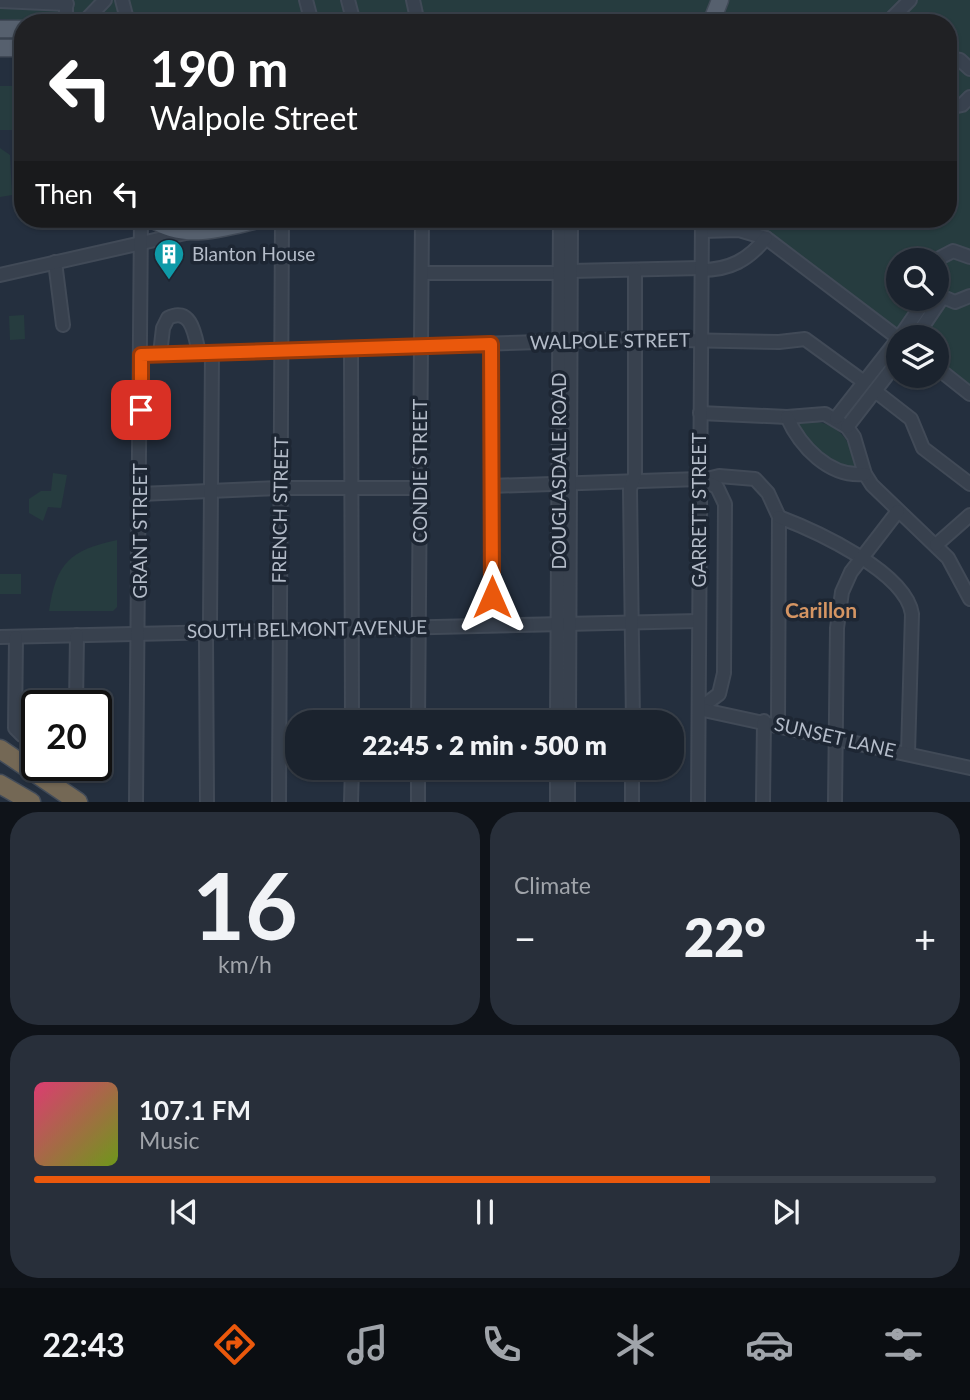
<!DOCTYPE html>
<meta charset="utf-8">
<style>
:root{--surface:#1b232e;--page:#282f3a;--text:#f1f3f6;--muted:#a0a4aa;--line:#39404a;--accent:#ea580c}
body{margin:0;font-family:Lato,sans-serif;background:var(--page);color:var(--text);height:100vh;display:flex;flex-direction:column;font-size:26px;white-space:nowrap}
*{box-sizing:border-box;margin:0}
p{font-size:23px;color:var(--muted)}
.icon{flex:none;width:38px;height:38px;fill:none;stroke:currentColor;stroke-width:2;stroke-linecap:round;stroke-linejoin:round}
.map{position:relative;height:802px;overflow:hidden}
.side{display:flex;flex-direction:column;gap:10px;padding:10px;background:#0f1319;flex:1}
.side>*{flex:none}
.guide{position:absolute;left:14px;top:14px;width:943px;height:214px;border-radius:28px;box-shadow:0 2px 5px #0004,0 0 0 2px var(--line);background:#202124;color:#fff;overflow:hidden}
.tools{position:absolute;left:886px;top:248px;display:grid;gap:14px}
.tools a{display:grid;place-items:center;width:63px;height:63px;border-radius:50%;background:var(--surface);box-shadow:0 2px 5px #0004,0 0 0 2px var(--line);font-size:35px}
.speed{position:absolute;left:21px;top:690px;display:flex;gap:14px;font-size:35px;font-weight:700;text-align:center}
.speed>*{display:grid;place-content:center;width:91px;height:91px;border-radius:50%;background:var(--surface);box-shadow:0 2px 5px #0004,0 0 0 2px var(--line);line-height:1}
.speed .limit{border:4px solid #111;border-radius:10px;background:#fff;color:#111}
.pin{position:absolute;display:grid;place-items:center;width:60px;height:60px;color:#fff;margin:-30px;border-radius:14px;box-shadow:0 4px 10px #0006}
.me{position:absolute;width:77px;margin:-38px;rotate:0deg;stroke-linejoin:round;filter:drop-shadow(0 0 5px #0008)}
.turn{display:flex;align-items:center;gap:24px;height:147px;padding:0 21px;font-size:32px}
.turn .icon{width:91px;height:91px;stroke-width:2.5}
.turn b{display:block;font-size:49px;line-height:60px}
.then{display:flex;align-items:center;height:66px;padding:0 21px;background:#0003;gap:14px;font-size:26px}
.big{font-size:52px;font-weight:800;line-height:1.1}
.side .card{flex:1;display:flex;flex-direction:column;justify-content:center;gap:10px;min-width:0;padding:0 24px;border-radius:28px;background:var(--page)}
.side .dial{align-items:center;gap:0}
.dial b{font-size:91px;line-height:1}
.song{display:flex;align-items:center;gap:21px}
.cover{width:84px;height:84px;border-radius:10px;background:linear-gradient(135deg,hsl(340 70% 55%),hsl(80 70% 35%))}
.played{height:7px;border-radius:4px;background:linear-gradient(90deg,var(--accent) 75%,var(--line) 75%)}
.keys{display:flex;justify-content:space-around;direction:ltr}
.heat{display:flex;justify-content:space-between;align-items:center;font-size:38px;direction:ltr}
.side .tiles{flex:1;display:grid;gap:10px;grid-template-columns:1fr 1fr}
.card:last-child{grid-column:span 2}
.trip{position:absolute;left:285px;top:710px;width:399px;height:70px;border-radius:28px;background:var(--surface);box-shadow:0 2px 5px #0004,0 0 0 2px var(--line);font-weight:800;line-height:70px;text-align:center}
.tab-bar{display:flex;height:112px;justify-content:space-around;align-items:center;background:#0b0e12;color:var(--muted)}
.tab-bar .icon{width:49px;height:49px}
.tab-bar .on{color:var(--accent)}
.tab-bar b{font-size:32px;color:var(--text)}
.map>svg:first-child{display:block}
</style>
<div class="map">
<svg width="970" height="802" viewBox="0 0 970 802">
<rect width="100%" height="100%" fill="#242f3e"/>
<g fill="#263c3f" fill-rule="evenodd">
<path d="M0 0H970V388L936 362V338H904L757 225 705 223V219H948V23H72L0 19ZM898 261H936V299H898Z"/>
<rect x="0" y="86" width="23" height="44"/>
<polygon points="0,148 10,155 12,195 0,197"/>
<polygon points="24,315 25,339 10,340 9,316"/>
<path d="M792 420C835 420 848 430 858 472L821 458Z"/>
<polygon points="53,473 67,475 61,508 48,507 43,521 29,513 29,499 41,491 51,491"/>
<path d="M117 540V607L113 611H49C56 563 70 550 117 540Z"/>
<rect x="0" y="574" width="21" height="20"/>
</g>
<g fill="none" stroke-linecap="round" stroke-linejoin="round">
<g stroke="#414a57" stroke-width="16">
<g id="minor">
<polyline points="122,0 128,23"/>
<polyline points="306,0 312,23"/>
<polyline points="348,0 354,23"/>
<polyline points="413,0 418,23"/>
<polyline points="0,1 67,4"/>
<polyline points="66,23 66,0"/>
<polyline points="83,23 105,0"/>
<polyline points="887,23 910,0"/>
<polyline points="948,58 960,60 970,69"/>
<polyline points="948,108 962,105 970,97"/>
<polyline points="702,231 739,230 766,238 898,338"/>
<polyline points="934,261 953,251 970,257"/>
<polyline points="55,262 63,325"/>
<path d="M701 270C730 270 748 260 766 238"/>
<polyline points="571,271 701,268"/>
<polyline points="422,273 559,273"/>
<polyline points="0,275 190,232"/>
<polyline points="936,294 955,302 970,296"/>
<polyline points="899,338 926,299"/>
<polyline points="915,338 942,298"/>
<polyline points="491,344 492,625"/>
<polyline points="351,348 352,723"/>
<path d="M160 354 163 328 168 318C192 306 195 336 199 353"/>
<polyline points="141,355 635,339 779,342 805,339 864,382"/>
<polyline points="936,367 970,394"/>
<polyline points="875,391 911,419 923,448 970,484"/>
<polyline points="700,413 787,417 825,414 847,427 854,437 865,474 872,485 948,558 970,599"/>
<path d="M787 417C800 446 829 478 865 474"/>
<polyline points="836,418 898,339"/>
<polyline points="847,427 898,361"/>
<polyline points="703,480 719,476 755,479 768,493 779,517 778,724"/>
<polyline points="491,486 699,479 717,487 725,504 724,673 719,694 699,709"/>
<polyline points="140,494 280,488 420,488"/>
<path d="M779 517C816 531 906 572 912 614L908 753"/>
<polyline points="936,545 970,515"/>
<polyline points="0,637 699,621"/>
<polyline points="16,637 15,728 22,735 37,740"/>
<polyline points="76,705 77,635"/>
<polyline points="699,709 970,768"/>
<polyline points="418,723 422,219"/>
<polyline points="557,723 560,219"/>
<polyline points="569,723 571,219"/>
<polyline points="633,723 630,489 635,475 635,270"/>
<polyline points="136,802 141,219"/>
<polyline points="207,802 206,639 210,624 212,352"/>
<polyline points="279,802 282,219"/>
<polyline points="351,802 352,768"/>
<polyline points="418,802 418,768"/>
<polyline points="557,802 557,768"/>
<polyline points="568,802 568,768"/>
<polyline points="632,802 632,768"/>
<polyline points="698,802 702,219"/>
<polyline points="763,802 764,721"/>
<polyline points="835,802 837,628 842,592 851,572 898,511"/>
</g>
</g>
<g stroke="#414a57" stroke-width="19">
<g id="major">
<polyline points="711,23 720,0"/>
<polyline points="0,29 23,29"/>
<polyline points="0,48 23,48"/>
<path d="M152 219C186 242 226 227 262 219"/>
</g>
</g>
<g stroke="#434c59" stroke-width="21">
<g id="highway">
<polyline points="0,749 78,802"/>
<polyline points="0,784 31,802"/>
</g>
</g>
<use href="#minor" stroke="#38414e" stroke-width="12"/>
<use href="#major" stroke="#56606e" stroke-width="16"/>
<use href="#highway" stroke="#746855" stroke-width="18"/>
</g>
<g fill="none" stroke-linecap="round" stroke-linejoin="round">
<g stroke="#983908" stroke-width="18">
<polyline id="route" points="141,410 141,355 491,344 492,597"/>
</g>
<use href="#route" stroke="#ea580c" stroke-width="12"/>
</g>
<defs>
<g id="building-pin" transform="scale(1.575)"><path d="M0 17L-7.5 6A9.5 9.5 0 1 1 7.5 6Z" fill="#0f9aa8" stroke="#1d2633"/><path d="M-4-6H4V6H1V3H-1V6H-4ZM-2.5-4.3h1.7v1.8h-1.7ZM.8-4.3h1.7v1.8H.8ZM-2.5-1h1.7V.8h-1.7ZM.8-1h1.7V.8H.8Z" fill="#fff"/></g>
</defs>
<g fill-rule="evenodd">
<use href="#building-pin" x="169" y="254"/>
</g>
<g text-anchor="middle" stroke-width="7" stroke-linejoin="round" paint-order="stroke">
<g font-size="19" fill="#b4bcc9" stroke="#1d2633" text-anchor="start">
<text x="192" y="261">Blanton House</text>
</g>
<g font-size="19" fill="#b4bcc9" stroke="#1d2633">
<text transform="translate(610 341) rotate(-1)" y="7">WALPOLE STREET</text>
<text transform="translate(420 471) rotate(-90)" y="7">CONDIE STREET</text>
<text transform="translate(559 471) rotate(-90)" y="7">DOUGLASDALE ROAD</text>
<text transform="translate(280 510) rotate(-89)" y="7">FRENCH STREET</text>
<text transform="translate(699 510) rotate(-90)" y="7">GARRETT STREET</text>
<text transform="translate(140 531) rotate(-90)" y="7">GRANT STREET</text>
<text transform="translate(307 629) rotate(-1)" y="7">SOUTH BELMONT AVENUE</text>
<text transform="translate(835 737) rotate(13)" y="7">SUNSET LANE</text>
</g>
<g font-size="21" font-weight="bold" fill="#d59563" stroke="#1d2633">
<text x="821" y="618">Carillon</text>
</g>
</g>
</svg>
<div class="tools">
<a><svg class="icon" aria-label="search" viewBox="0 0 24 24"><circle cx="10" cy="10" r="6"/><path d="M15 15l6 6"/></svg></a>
<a><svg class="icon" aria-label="layers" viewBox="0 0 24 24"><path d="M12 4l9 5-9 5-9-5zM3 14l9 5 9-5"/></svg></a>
</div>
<div class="speed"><div class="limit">20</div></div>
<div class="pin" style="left:141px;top:410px;background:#d93025"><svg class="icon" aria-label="arrive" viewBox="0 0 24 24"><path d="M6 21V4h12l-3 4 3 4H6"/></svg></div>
<svg class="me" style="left:492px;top:597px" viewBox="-20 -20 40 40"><path d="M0-17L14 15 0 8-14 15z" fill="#ea580c" stroke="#fff" stroke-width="4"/></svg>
<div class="trip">22:45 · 2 min · 500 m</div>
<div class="guide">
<div class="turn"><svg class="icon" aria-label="left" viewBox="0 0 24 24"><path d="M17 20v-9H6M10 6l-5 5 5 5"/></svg><div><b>190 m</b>Walpole Street</div></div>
<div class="then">Then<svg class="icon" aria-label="left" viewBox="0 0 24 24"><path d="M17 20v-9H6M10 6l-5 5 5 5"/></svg></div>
</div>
</div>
<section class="side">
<div class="tiles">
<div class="card dial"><b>16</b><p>km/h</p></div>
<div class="card"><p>Climate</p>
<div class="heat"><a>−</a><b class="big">22°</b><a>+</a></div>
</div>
<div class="card">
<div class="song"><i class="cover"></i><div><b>107.1 FM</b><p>Music</p></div></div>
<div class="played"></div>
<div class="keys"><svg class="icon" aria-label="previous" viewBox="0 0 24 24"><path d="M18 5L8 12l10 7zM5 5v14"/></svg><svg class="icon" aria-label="pause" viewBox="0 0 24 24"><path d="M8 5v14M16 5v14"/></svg><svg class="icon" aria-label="next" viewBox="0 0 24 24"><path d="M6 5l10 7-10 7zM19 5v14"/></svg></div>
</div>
</div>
</section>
<nav class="tab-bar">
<b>22:43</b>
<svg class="icon on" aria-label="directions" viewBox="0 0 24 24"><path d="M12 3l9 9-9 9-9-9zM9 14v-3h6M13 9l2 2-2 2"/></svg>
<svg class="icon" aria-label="music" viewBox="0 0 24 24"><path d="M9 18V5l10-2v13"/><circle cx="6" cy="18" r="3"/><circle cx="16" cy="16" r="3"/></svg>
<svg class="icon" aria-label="phone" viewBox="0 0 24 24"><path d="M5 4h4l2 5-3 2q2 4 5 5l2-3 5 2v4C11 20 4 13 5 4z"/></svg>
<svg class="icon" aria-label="climate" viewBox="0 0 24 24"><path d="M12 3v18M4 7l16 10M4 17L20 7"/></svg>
<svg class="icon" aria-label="car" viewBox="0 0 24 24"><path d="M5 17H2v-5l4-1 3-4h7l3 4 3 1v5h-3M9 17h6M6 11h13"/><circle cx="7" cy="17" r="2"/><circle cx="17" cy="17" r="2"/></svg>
<svg class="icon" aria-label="filters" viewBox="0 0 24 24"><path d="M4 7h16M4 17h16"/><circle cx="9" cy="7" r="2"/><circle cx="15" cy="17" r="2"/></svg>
</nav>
